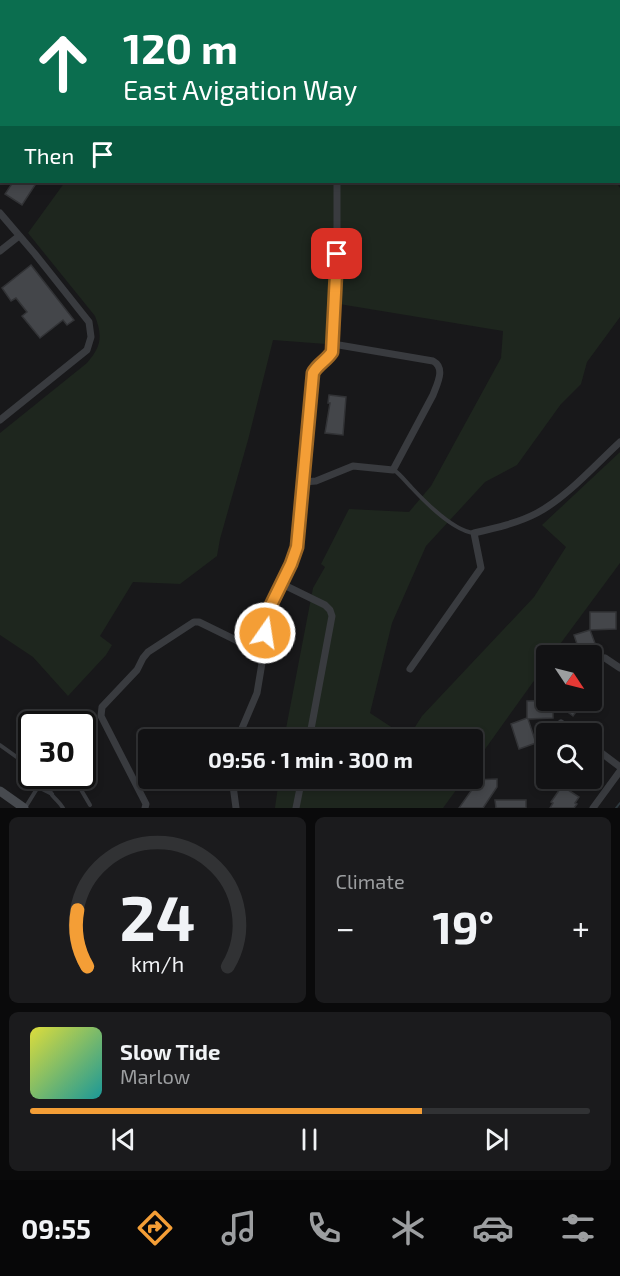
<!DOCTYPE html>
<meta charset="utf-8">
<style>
:root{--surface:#121214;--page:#1b1b1d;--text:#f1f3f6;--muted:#9c9ea0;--line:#313234;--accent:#f49e36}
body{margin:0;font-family:"Exo 2",sans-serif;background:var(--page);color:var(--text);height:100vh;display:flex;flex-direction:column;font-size:22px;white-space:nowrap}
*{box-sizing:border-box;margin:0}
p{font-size:20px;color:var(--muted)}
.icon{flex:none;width:33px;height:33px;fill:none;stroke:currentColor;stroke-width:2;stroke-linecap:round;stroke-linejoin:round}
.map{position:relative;height:808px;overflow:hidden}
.sheet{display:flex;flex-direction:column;gap:9px;padding:9px;background:#0a0a0b;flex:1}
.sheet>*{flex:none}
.guide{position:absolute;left:0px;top:0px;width:621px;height:183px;box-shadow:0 3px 9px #0003,0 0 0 2px var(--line);background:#0b6e4f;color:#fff;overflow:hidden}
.needle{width:39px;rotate:125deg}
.controls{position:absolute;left:536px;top:645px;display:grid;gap:12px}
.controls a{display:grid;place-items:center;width:66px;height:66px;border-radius:6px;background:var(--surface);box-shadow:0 3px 9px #0003,0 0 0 2px var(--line);font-size:30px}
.speed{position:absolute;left:18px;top:711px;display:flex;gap:12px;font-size:30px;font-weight:700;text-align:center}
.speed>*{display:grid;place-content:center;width:78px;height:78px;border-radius:50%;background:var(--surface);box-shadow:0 3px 9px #0003,0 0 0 2px var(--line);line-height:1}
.speed .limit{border:3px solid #111;border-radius:9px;background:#fff;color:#111}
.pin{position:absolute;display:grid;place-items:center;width:51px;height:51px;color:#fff;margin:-26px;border-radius:12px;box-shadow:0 3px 9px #0006}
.me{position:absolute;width:66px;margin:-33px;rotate:13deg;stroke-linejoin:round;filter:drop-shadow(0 0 4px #0008)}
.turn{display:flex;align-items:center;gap:21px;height:126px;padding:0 24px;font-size:27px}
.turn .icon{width:78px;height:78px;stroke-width:2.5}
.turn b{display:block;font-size:42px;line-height:51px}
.then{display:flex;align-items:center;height:57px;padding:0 24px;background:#0003;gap:12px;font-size:22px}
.big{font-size:45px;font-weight:700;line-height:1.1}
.sheet .card{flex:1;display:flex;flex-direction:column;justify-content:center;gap:9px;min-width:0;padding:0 21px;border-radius:9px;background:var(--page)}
.sheet .dial{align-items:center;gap:0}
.dial svg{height:156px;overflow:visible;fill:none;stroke:var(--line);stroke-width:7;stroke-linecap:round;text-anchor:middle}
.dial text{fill:var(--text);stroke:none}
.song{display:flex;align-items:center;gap:18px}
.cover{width:72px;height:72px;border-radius:9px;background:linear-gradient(135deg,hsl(60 70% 55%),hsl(180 70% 35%))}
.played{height:6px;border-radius:3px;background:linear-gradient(90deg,var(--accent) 70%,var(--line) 70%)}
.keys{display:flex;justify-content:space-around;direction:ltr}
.heat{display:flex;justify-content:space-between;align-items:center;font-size:33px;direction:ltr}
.sheet .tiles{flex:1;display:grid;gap:9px;grid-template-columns:1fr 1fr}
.card:last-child{grid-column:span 2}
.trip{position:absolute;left:138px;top:729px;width:345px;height:60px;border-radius:6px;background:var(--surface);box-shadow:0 3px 9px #0003,0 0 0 2px var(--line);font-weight:700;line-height:60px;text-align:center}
.tabs{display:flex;height:96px;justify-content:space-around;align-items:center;background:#070708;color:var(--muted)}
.tabs .icon{width:42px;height:42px}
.tabs .selected{color:var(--accent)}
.tabs b{font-size:27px;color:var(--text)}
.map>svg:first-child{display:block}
</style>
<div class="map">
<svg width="620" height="808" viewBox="0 0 620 808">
<rect width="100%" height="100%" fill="#18181a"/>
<g fill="#1e261e">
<polygon points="0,0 319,0 319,1 2,2 1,40 0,39"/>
<polygon points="337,0 620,0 620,108 620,2 338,2"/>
<path d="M65 182H616L620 188V317L587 362 581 384 561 404 517 465 485 482 426 546 392 623 370 713 408 738 422 716 534 597 566 547 542 525 620 452V563L552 655 546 656V664L473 766 472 740 284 739 313 588 325 567 321 564 349 509 409 512 431 486 501 358 503 331 327 302 326 344 273 340 248 440 220 539 217 556 180 584 133 582 100 636 112 645 106 655 68 696 33 657 0 635V433L87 363C101 347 103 337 95 316L28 233Z"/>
<polygon points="279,779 464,779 443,808 275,808"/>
</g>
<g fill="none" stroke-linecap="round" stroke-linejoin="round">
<polyline stroke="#2e393f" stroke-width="2" points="616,808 620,803"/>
</g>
<g fill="#44464a" stroke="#323336" stroke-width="1.5">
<polygon points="13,182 37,182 22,205 5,194"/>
<polygon points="31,265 74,320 67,325 63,320 40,338 22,316 27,312 16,298 11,301 2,288"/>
<polygon points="329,395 346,397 343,435 325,433 330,403 328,403"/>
<polygon points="590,612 616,612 616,629 590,630"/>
<polygon points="590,630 599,654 591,657 591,656 581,656 574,635"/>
<polygon points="581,700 579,704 581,705 573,716 553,701 553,718 528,719 536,743 519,749 511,724 527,718 527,701"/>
<polygon points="497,779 497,787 483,808 459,808 471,791 471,780"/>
<polygon points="562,786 579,797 575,803 577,804 574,808 550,808 553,803 551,802"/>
<polygon points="495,800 526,800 526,808 496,808"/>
</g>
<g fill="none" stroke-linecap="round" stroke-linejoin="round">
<g stroke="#393b3f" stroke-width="4">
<polyline points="333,344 335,305"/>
<path d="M394 470C401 475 405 481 411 487 425 502 454 531 474 533"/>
<polyline points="0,745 32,768"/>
<path d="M42 776C53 785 47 786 52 795 56 800 60 803 63 808"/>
<polyline points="73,776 90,805"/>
<polyline points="38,787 46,776"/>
<polyline points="25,808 38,787 52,794"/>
</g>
<g stroke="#393b3f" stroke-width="7">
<polyline points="328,0 328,2"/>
<polyline points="0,213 35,254 89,322 91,337 87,350 0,420"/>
<polyline points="0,251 19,236"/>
<polyline points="335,304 337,254 337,182"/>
<polyline points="282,584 325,605 330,610 332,616 309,740"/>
<polyline points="605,658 620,668"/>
<path d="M410 669 481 568 474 533C496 528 518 523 537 513 567 497 595 465 620 442"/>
<polyline points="561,723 575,734"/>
<path d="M237 740 257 693 262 663 266 618 295 556 300 499 304 482 313 373C319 361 331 361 333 344L433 361C446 368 437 384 433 395L393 470 353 466 316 481 304 482"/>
<polyline points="591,745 620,767"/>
<polyline points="232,778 236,808"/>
<polyline points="145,808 146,804 101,716 102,707 137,670 143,658 148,652 194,622 199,622 246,645 263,648"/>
<polyline points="296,808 302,778"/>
<polyline points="593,808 620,771"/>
</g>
<polyline stroke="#474a4f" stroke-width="9" points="0,791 24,808"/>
</g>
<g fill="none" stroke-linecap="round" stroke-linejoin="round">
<g stroke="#9f6723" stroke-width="15">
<path id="route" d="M265 633 266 618 269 609 291 564 297 547 313 373C317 365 327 360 332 352L337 254"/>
</g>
<use href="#route" stroke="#f49e36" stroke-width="10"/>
</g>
</svg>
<div class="controls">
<a><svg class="needle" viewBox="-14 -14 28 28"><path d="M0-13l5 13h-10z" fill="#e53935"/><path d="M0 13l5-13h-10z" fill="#9c9ea0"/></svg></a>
<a><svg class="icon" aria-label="search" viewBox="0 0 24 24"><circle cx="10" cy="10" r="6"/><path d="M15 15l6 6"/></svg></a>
</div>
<div class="speed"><div class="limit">30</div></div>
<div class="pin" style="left:337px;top:254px;background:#d93025"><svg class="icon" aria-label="arrive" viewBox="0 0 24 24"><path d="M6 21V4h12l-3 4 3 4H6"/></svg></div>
<svg class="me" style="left:265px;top:633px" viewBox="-20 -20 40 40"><circle r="17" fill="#f49e36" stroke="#fff" stroke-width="3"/><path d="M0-11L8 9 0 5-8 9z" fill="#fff"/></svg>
<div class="trip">09:56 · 1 min · 300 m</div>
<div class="guide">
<div class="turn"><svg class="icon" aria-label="ahead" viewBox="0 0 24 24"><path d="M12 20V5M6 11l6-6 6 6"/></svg><div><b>120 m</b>East Avigation Way</div></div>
<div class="then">Then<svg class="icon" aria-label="arrive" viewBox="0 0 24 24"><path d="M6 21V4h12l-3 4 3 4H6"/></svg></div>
</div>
</div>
<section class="sheet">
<div class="tiles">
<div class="card dial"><svg viewBox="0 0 100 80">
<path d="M14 69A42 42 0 1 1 86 69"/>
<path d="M14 69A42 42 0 0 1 9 40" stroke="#f49e36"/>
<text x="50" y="56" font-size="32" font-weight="700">24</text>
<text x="50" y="72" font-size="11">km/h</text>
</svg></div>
<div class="card"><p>Climate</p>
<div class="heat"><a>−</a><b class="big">19°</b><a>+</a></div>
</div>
<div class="card">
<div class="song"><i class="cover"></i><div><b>Slow Tide</b><p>Marlow</p></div></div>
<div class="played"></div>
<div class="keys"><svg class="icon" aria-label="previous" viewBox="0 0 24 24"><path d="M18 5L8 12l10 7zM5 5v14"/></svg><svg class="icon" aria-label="pause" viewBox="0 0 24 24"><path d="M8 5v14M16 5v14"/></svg><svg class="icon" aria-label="next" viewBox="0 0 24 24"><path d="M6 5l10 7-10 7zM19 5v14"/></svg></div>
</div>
</div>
</section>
<nav class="tabs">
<b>09:55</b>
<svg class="icon selected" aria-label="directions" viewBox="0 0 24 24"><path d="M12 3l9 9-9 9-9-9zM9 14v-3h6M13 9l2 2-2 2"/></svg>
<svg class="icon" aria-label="music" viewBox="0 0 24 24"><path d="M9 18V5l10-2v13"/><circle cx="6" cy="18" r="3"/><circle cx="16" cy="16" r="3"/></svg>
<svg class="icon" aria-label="phone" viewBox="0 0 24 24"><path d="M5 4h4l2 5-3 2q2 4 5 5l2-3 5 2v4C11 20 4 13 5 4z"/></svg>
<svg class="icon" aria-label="climate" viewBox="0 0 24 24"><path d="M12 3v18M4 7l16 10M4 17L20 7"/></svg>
<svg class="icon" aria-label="car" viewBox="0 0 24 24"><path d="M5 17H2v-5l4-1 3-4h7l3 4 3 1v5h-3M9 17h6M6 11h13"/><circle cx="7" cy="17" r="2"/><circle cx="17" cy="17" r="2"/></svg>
<svg class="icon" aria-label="filters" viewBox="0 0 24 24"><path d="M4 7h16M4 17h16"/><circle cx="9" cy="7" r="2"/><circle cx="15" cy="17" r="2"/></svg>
</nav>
